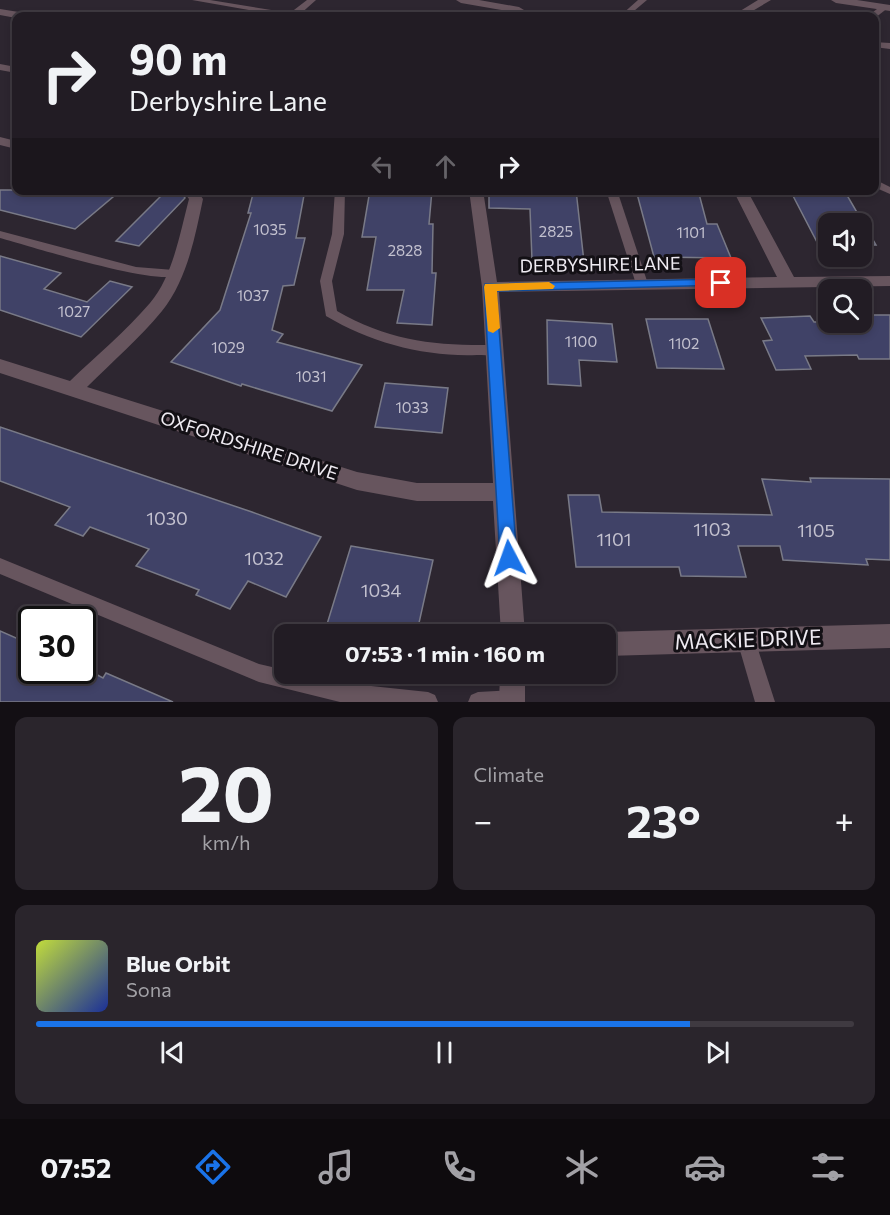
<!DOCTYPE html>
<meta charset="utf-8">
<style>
:root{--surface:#221c24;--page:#2a252c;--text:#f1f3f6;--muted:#a2a1a6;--line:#3f3a41;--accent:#1a73e8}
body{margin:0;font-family:Commissioner,sans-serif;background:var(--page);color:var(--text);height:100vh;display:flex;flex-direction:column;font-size:22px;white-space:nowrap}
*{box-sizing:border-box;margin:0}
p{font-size:20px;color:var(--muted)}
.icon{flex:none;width:33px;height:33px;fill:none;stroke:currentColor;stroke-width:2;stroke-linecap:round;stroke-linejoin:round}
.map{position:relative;height:702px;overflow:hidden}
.drawer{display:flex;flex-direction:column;gap:15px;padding:15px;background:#130f14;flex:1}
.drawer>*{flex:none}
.top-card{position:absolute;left:12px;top:12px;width:867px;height:183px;border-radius:12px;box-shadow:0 3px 9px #0003,0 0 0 2px var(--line);background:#221c24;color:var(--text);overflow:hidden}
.buttons{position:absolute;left:818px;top:213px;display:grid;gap:12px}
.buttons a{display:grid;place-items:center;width:54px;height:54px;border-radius:12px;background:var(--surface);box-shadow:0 3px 9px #0003,0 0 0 2px var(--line);font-size:30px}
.speed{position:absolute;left:18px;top:606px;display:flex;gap:12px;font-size:30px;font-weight:700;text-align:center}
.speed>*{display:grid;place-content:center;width:78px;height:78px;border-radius:50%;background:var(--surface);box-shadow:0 3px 9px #0003,0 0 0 2px var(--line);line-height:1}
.speed .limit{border:3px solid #111;border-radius:9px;background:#fff;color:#111}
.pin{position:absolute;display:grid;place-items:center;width:51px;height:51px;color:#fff;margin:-26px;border-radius:12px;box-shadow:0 3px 9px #0006}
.me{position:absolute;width:66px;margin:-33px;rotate:356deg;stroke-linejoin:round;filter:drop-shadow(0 0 4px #0008)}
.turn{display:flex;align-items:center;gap:21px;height:126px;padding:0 18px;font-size:27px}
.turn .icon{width:78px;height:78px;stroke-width:2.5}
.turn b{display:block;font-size:42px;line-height:51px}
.lanes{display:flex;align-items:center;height:57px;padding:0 18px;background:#0003;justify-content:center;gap:30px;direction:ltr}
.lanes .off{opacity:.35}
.big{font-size:45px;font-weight:700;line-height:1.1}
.drawer .widget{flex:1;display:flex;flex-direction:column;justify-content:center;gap:9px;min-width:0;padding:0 21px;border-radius:12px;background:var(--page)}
.drawer .dial{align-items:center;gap:0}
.dial b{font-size:78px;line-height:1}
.song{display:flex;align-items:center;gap:18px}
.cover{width:72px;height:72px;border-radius:9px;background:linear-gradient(135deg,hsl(70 70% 55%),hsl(230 70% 35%))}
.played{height:6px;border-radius:3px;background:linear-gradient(90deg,var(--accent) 80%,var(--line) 80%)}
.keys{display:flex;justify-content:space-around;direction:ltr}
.heat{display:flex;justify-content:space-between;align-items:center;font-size:33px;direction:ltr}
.drawer .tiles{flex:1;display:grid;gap:15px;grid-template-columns:1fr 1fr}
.widget:last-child{grid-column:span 2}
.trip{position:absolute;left:274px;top:624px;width:342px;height:60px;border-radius:12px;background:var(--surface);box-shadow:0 3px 9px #0003,0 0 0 2px var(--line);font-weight:700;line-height:60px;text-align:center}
.menu{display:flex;height:96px;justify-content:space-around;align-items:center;background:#0e0b0e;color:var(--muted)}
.menu .icon{width:42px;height:42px}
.menu .on{color:var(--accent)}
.menu b{font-size:27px;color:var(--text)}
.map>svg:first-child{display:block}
</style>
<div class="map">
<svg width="890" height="702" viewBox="0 0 890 702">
<rect width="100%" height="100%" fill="#2d2630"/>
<g fill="#404267" stroke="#797a87" stroke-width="1.5">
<polygon points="0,190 91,190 114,196 75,229 0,210"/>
<polygon points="167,190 180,190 185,198 139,246 116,241"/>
<polygon points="254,190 305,190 296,238 305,238 294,285 283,286 272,330 283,334 277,342 362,365 332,411 242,384 241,386 171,362 220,310 251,213 248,213"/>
<polygon points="370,190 432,190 429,224 433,224 432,273 436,273 432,325 397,323 404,290 367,290 376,237 362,237"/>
<polygon points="489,190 576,190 584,262 532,260 530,209 489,208"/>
<polygon points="636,190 698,190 707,224 717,224 731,258 654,257"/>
<polygon points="790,190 844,190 876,245 861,245 861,224 828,224 828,245 818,244"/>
<polygon points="0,256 61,273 44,289 87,302 110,281 132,287 81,337 0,310"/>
<polygon points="861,315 890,315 890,359 859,359 857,355 805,356 811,369 776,370 763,341 772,340 761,318 810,316 814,322 861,322"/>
<polygon points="646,319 708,319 724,369 657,368"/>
<polygon points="547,320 612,324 617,362 579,360 581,386 548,384"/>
<polygon points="385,383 448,388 442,433 375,427"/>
<polygon points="0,427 252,512 321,537 286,597 248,581 230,609 196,595 199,590 136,566 149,549 90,527 83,536 55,525 70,507 0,481"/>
<polygon points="810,478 890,479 890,560 866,559 868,565 783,560 780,546 738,546 746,577 681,576 679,567 576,567 568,495 599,495 602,512 772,515 762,479 811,482"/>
<polygon points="351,546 433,560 417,632 367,623 364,634 324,634"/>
<polygon points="0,631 32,645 32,670 88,670 103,678 106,673 173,702 0,702"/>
</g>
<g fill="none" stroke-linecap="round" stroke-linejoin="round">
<g fill="#67555e" fill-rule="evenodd">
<polygon points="192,0 210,0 290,13 307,0 316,0 298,16 283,16"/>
<polygon points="638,0 647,0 628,16 620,16"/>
<polygon points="882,5 889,7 875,18 868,16"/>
<polygon points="874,42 890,43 890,49 874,47"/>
<polygon points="0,64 16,67 16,73 0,70"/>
<polygon points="874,179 890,187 890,194 874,187"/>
<path d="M335 190H345L344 234 332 281 337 311C389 341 436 346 495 345L500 347 502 350 500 353C492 356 484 355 477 355 425 357 371 343 326 316L320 281 332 234Z"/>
<polygon points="606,190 617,190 648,284 646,287 642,288 636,284"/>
<path d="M0 231 136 267 174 270 180 274C165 289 26 245 0 238Z"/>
<polygon points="0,558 259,664 285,670 285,674 301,674 343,683 428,692 435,695 438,702 340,702 259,682 0,574"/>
<polygon points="746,631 752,634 755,640 775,702 755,702 737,640 740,634"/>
<polygon points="513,690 520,693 522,702 468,702 471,695 478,692"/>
</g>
<g fill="#67555e" fill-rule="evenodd">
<polygon points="456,0 479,0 519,7 524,10 519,13 461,3"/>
<polygon points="758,0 771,0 744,16 732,16"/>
<polygon points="831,0 857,0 890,5 890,11 836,3"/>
<polygon points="0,9 25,13 30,16 16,18 0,15"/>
<polygon points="0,137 16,141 16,149 0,145"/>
<path d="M182 190H197L203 199C195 237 187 280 162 311 140 338 112 362 87 387L357 472 417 483H493L482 287 469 190H483L497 282 777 277 733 190H747L794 277 890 276V286L499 292 525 634H501L493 501H417L357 490 0 373V359L70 381C96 356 126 331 150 303 173 276 180 233 189 199Z"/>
<polygon points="890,624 890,648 606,656 606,634 600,634 606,632"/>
<polygon points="500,674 525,674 525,702 499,702"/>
</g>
</g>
<polygon fill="#1a73e8" stroke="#114b97" stroke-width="1.5" points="721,279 727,283 725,285 496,291 517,558 515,564 509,566 503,564 500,558 484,287 485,284"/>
<polygon fill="#f59e0b" points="549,282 555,286 553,289 497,291 500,328 493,333 488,331 484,287 485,284"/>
<g text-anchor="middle" stroke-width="6" stroke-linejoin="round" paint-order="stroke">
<g font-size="15" fill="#c3c1cf">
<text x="270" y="235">1035</text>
<text x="556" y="237">2825</text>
<text x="691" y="238">1101</text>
<text x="405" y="256">2828</text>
<text x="253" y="301">1037</text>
<text x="74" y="317">1027</text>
<text x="581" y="347">1100</text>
<text x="684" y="349">1102</text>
<text x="228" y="353">1029</text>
<text x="311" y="382">1031</text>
<text x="412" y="413">1033</text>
</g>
<g font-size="18" fill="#efebf2" stroke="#131015">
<text transform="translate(600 265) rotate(-1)" y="6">DERBYSHIRE LANE</text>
<text transform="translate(249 446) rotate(18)" y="6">OXFORDSHIRE DRIVE</text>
</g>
<g font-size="18" fill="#c3c1cf">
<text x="167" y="525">1030</text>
<text x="712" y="536">1103</text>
<text x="816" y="537">1105</text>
<text x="614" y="546">1101</text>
<text x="264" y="565">1032</text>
<text x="381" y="597">1034</text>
</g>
<g font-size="21" fill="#efebf2" stroke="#131015">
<text transform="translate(748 640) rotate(-2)" y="7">MACKIE DRIVE</text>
</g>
</g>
</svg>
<div class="buttons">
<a><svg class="icon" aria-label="sound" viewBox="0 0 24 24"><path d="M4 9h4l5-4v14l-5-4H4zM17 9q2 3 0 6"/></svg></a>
<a><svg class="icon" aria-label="search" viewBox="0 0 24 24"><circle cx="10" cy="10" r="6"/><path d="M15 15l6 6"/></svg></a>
</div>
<div class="speed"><div class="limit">30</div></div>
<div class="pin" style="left:721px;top:283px;background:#d93025"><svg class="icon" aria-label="arrive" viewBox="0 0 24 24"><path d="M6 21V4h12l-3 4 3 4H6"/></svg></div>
<svg class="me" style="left:509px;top:558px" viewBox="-20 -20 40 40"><path d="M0-17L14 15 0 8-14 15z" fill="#1a73e8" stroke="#fff" stroke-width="4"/></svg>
<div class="trip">07:53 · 1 min · 160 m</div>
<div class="top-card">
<div class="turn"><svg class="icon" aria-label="right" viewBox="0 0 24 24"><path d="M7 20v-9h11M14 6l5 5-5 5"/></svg><div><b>90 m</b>Derbyshire Lane</div></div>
<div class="lanes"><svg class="icon off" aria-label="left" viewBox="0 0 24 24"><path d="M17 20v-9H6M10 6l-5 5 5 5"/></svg><svg class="icon off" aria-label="ahead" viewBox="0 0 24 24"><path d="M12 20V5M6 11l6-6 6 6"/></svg><svg class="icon" aria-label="right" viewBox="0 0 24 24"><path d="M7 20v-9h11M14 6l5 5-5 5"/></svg></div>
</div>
</div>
<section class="drawer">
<div class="tiles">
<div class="widget dial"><b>20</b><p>km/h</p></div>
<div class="widget"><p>Climate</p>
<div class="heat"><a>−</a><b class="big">23°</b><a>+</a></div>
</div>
<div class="widget">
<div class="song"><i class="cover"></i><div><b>Blue Orbit</b><p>Sona</p></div></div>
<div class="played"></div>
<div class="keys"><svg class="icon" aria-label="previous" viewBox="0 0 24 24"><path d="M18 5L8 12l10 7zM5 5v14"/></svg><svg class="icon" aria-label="pause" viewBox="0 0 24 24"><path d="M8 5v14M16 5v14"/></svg><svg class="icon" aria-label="next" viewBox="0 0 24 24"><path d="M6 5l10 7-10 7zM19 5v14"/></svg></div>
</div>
</div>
</section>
<nav class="menu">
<b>07:52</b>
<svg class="icon on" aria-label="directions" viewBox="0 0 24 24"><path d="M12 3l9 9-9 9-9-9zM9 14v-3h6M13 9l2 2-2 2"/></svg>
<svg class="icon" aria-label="music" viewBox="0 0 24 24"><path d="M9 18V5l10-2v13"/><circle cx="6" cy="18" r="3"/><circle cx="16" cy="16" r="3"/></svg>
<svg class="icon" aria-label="phone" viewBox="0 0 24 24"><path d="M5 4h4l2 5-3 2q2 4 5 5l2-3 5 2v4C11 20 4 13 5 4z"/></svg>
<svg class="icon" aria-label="climate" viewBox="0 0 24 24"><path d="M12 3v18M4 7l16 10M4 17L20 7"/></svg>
<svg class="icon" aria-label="car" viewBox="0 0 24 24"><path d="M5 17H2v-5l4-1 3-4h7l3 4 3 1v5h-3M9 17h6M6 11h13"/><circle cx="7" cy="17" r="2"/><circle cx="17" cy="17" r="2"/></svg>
<svg class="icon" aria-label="filters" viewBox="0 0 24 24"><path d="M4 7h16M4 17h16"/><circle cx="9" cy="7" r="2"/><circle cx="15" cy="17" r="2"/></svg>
</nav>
